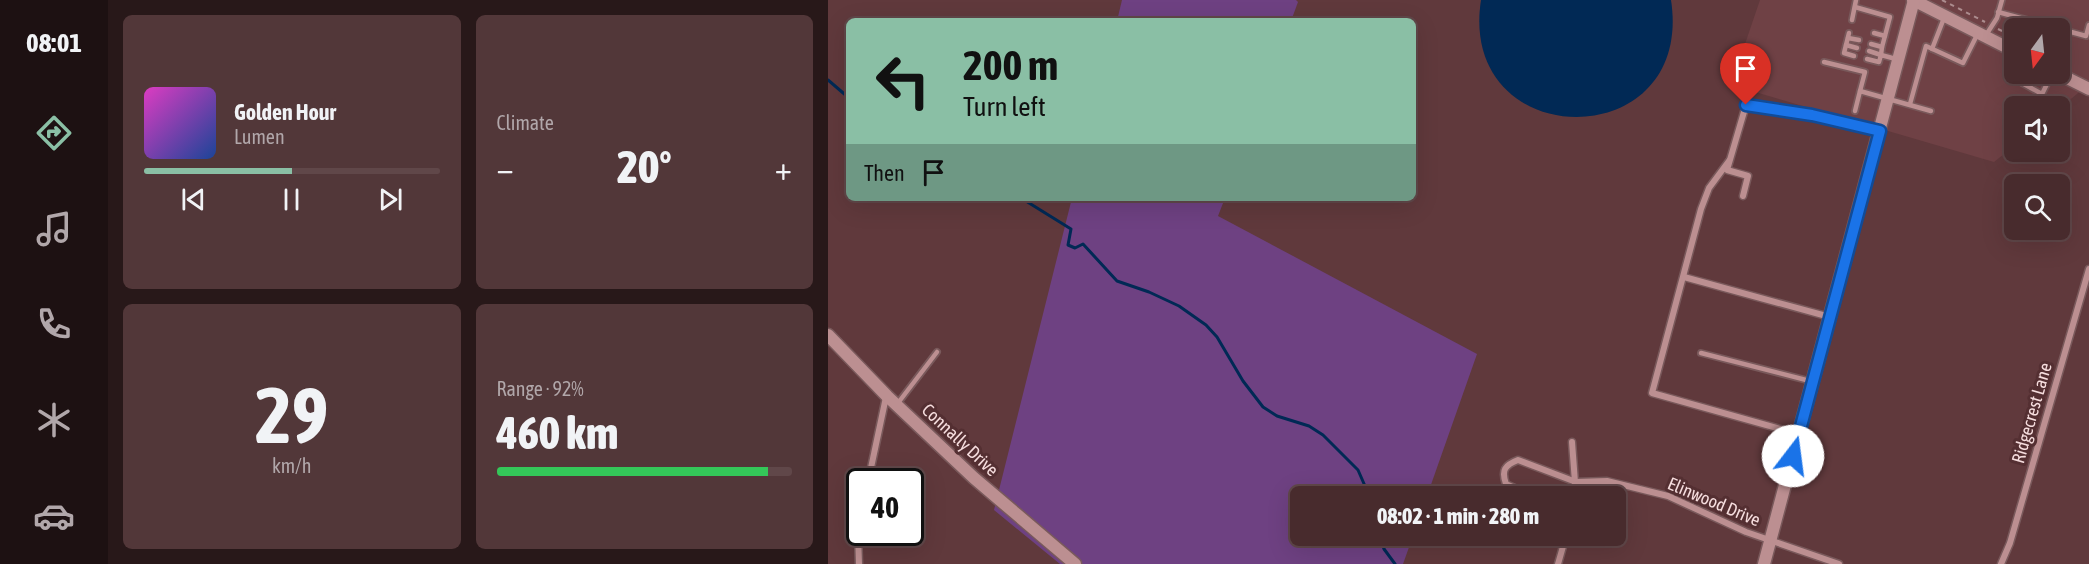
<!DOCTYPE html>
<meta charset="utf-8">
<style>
:root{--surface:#482b2d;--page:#523739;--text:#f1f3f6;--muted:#b1a7aa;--line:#604749;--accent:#8abfa5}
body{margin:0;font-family:"Asap Condensed",sans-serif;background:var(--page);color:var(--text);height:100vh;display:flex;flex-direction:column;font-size:22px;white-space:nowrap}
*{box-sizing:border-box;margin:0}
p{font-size:20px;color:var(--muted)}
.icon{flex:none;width:33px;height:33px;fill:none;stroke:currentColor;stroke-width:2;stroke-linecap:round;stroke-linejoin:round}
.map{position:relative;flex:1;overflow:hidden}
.sheet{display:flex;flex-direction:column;gap:15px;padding:15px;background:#281819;width:720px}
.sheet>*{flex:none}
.top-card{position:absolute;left:18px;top:18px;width:570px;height:183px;border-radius:9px;box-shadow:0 6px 24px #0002,0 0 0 2px var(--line);background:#8abfa5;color:#111;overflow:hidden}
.needle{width:39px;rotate:195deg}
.fabs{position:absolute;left:1176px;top:18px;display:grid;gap:12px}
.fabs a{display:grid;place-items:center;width:66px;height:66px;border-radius:9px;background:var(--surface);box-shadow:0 6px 24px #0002,0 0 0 2px var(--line);font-size:30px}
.speed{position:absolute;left:18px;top:468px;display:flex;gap:12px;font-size:30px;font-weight:700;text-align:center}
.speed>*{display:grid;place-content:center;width:78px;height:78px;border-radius:50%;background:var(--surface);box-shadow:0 6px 24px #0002,0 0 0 2px var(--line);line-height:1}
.speed .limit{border:3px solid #111;border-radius:9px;background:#fff;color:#111}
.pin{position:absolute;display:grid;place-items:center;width:51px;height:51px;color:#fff;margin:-62px -26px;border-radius:50% 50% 50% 0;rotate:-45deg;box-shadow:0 0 6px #0007}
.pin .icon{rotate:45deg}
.me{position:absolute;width:66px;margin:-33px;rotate:15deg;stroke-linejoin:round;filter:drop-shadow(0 0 4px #0008)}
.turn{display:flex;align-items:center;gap:21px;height:126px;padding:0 18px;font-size:27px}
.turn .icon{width:78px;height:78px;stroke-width:2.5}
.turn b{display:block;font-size:42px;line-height:51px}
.then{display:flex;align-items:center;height:57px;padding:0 18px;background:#0003;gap:12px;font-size:22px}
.big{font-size:45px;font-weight:800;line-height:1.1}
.sheet .tile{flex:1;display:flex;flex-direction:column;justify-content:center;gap:9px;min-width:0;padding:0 21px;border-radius:9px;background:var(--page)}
.sheet .dial{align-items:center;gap:0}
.dial b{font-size:78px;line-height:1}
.song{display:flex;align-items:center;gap:18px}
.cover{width:72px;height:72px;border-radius:9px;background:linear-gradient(135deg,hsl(310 70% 55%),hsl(220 70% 35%))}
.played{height:6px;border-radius:3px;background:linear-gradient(90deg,var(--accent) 50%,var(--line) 50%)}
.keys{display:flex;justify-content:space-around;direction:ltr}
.heat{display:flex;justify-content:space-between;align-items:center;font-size:33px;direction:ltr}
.charge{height:9px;border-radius:4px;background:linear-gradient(90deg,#34c759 92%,var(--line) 0)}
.sheet .tiles{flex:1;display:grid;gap:15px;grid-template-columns:repeat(2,1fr)}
.trip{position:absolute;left:462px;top:486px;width:336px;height:60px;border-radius:9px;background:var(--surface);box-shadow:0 6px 24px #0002,0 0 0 2px var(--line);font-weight:800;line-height:60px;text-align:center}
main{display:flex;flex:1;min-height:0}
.dock{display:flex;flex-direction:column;width:108px;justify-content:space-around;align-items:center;background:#1d1112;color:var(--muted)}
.dock .icon{width:42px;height:42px}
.dock .selected{color:var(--accent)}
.dock b{font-size:27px;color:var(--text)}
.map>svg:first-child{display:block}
</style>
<main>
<nav class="dock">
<b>08:01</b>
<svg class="icon selected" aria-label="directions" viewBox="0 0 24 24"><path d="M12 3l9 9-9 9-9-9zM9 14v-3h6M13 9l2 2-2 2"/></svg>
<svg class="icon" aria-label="music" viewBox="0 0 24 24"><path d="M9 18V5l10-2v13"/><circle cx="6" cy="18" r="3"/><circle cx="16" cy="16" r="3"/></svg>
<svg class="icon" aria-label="phone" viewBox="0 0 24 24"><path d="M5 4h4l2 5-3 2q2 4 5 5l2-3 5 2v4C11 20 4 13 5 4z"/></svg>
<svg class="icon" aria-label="climate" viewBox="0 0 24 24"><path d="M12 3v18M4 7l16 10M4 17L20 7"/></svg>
<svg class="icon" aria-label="car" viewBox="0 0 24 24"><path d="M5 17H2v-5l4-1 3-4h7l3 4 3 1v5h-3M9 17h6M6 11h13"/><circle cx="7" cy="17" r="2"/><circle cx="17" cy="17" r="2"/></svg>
</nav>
<section class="sheet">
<div class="tiles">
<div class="tile">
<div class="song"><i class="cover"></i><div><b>Golden Hour</b><p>Lumen</p></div></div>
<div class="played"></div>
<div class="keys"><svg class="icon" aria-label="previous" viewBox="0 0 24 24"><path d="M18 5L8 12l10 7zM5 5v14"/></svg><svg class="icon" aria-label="pause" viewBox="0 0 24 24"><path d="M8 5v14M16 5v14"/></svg><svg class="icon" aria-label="next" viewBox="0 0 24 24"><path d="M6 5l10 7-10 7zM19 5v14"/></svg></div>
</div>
<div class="tile"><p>Climate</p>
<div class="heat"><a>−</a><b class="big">20°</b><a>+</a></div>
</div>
<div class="tile dial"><b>29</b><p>km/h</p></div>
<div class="tile"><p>Range · 92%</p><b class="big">460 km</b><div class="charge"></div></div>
</div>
</section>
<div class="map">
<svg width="1261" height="564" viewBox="0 0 1261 564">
<rect width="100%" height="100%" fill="#60393c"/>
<path fill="#6f4145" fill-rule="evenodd" d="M932 0H1261V84L1232 108V106H1186V146L1166 162 903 85ZM1186 28H1232V74H1186Z"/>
<g fill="#6e4182">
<polygon points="294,0 468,0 470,2 463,21 289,21"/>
<polygon points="244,198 397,198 390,216 649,354 599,496 472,496 472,536 585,536 575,564 232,564 166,510"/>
</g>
<path fill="#012955" d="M653 0H843C867 157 629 155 653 0Z"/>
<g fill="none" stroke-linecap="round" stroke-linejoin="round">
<g stroke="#012955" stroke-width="3">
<polyline points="0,80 21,98"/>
<polyline points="193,198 243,229 240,245 247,248 255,244 289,281 321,292 351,306 378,325 389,337 415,381 435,407 449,416 481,426 495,435 530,470 537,486 538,496"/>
<polyline points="551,536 556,549 567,564"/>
</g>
<g stroke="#79595b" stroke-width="8">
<g id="lane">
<polyline points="1027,7 1062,17 1054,47"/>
<polyline points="1170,12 1230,28"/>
<polyline points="1024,20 1028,0"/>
<polyline points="1232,29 1258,36 1261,25"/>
<polyline points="1021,33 1016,53 1026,56"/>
<polyline points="1046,33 1057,36"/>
<polyline points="1158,35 1169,18 1174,0"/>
<polyline points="1020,38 1031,40"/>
<polyline points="1018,45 1029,48"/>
<polyline points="1104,49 1116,18"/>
<polyline points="1041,51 1053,55 1054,47 1043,44"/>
<polyline points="1039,59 1051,62 1053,55 1068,59"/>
<polyline points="996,62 1037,72 1032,91"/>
<polyline points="1199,74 1194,83 1214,94 1224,74"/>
<polyline points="1082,104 1098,46 1135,63 1149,35"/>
<polyline points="1027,111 1032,91 1103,111"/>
<polyline points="873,353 982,381"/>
<polyline points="70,403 109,352"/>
</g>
</g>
<g stroke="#79595b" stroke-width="9">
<g id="street">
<polyline points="901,161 881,188 873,209 824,393 970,434"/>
<polyline points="915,196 920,176 899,170 918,105 984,115 1052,131"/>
<polyline points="856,277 1002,317"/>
<polyline points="744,442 748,496"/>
<polyline points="40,482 58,397"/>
<path d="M704 496 678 484C673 470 677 465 690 460L748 482 779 481 840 496 918 532 1011 564"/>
<polyline points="31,564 30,534 32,521"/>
<polyline points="730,564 738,536"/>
<polyline points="1173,564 1182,543 1261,269"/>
</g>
</g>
<g stroke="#79595b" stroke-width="15">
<g id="secondary">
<polyline points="1085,0 1186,51"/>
<polyline points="1231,74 1261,89"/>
<polyline points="0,335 59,396 146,478 247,564"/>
<polyline points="936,564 1086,0"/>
</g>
</g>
<g stroke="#ac8c8e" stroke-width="2" stroke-dasharray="4.5 4.5" stroke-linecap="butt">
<polyline points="1114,0 1157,22"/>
<polyline points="1170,29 1186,37"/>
</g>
<use href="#lane" stroke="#bc8f91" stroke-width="4.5"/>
<use href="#street" stroke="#bc8f91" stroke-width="6"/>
<use href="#secondary" stroke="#bc8f91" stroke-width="12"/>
</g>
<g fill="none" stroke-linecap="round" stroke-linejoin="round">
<g stroke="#114b97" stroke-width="15">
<polyline id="route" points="918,105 984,115 1052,131 965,456"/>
</g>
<use href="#route" stroke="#1a73e8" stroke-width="10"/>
</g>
<g text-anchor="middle" stroke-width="6" stroke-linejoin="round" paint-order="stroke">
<g font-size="18" fill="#f6ddde" stroke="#542f32">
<text transform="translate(1204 413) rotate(-74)" y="6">Ridgecrest Lane</text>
<text transform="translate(132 440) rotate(43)" y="6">Connally Drive</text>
<text transform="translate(886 502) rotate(23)" y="6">Elinwood Drive</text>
</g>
</g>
</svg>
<div class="fabs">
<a><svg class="needle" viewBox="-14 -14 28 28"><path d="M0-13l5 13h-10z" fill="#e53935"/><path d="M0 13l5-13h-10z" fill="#b1a7aa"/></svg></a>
<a><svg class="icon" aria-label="sound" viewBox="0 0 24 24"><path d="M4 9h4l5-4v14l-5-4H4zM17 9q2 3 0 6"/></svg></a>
<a><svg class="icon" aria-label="search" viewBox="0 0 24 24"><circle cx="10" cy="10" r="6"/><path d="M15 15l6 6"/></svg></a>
</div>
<div class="speed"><div class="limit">40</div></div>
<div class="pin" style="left:918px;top:105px;background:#d93025"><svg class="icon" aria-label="arrive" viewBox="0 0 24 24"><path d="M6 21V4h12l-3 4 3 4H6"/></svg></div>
<svg class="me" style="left:965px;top:456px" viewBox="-20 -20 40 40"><circle r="19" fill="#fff"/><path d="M0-13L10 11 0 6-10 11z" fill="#1a73e8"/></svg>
<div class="trip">08:02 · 1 min · 280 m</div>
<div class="top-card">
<div class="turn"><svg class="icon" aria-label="left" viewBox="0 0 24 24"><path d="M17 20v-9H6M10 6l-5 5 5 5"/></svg><div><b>200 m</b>Turn left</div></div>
<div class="then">Then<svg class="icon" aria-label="arrive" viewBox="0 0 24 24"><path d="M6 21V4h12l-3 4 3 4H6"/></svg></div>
</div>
</div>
</main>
